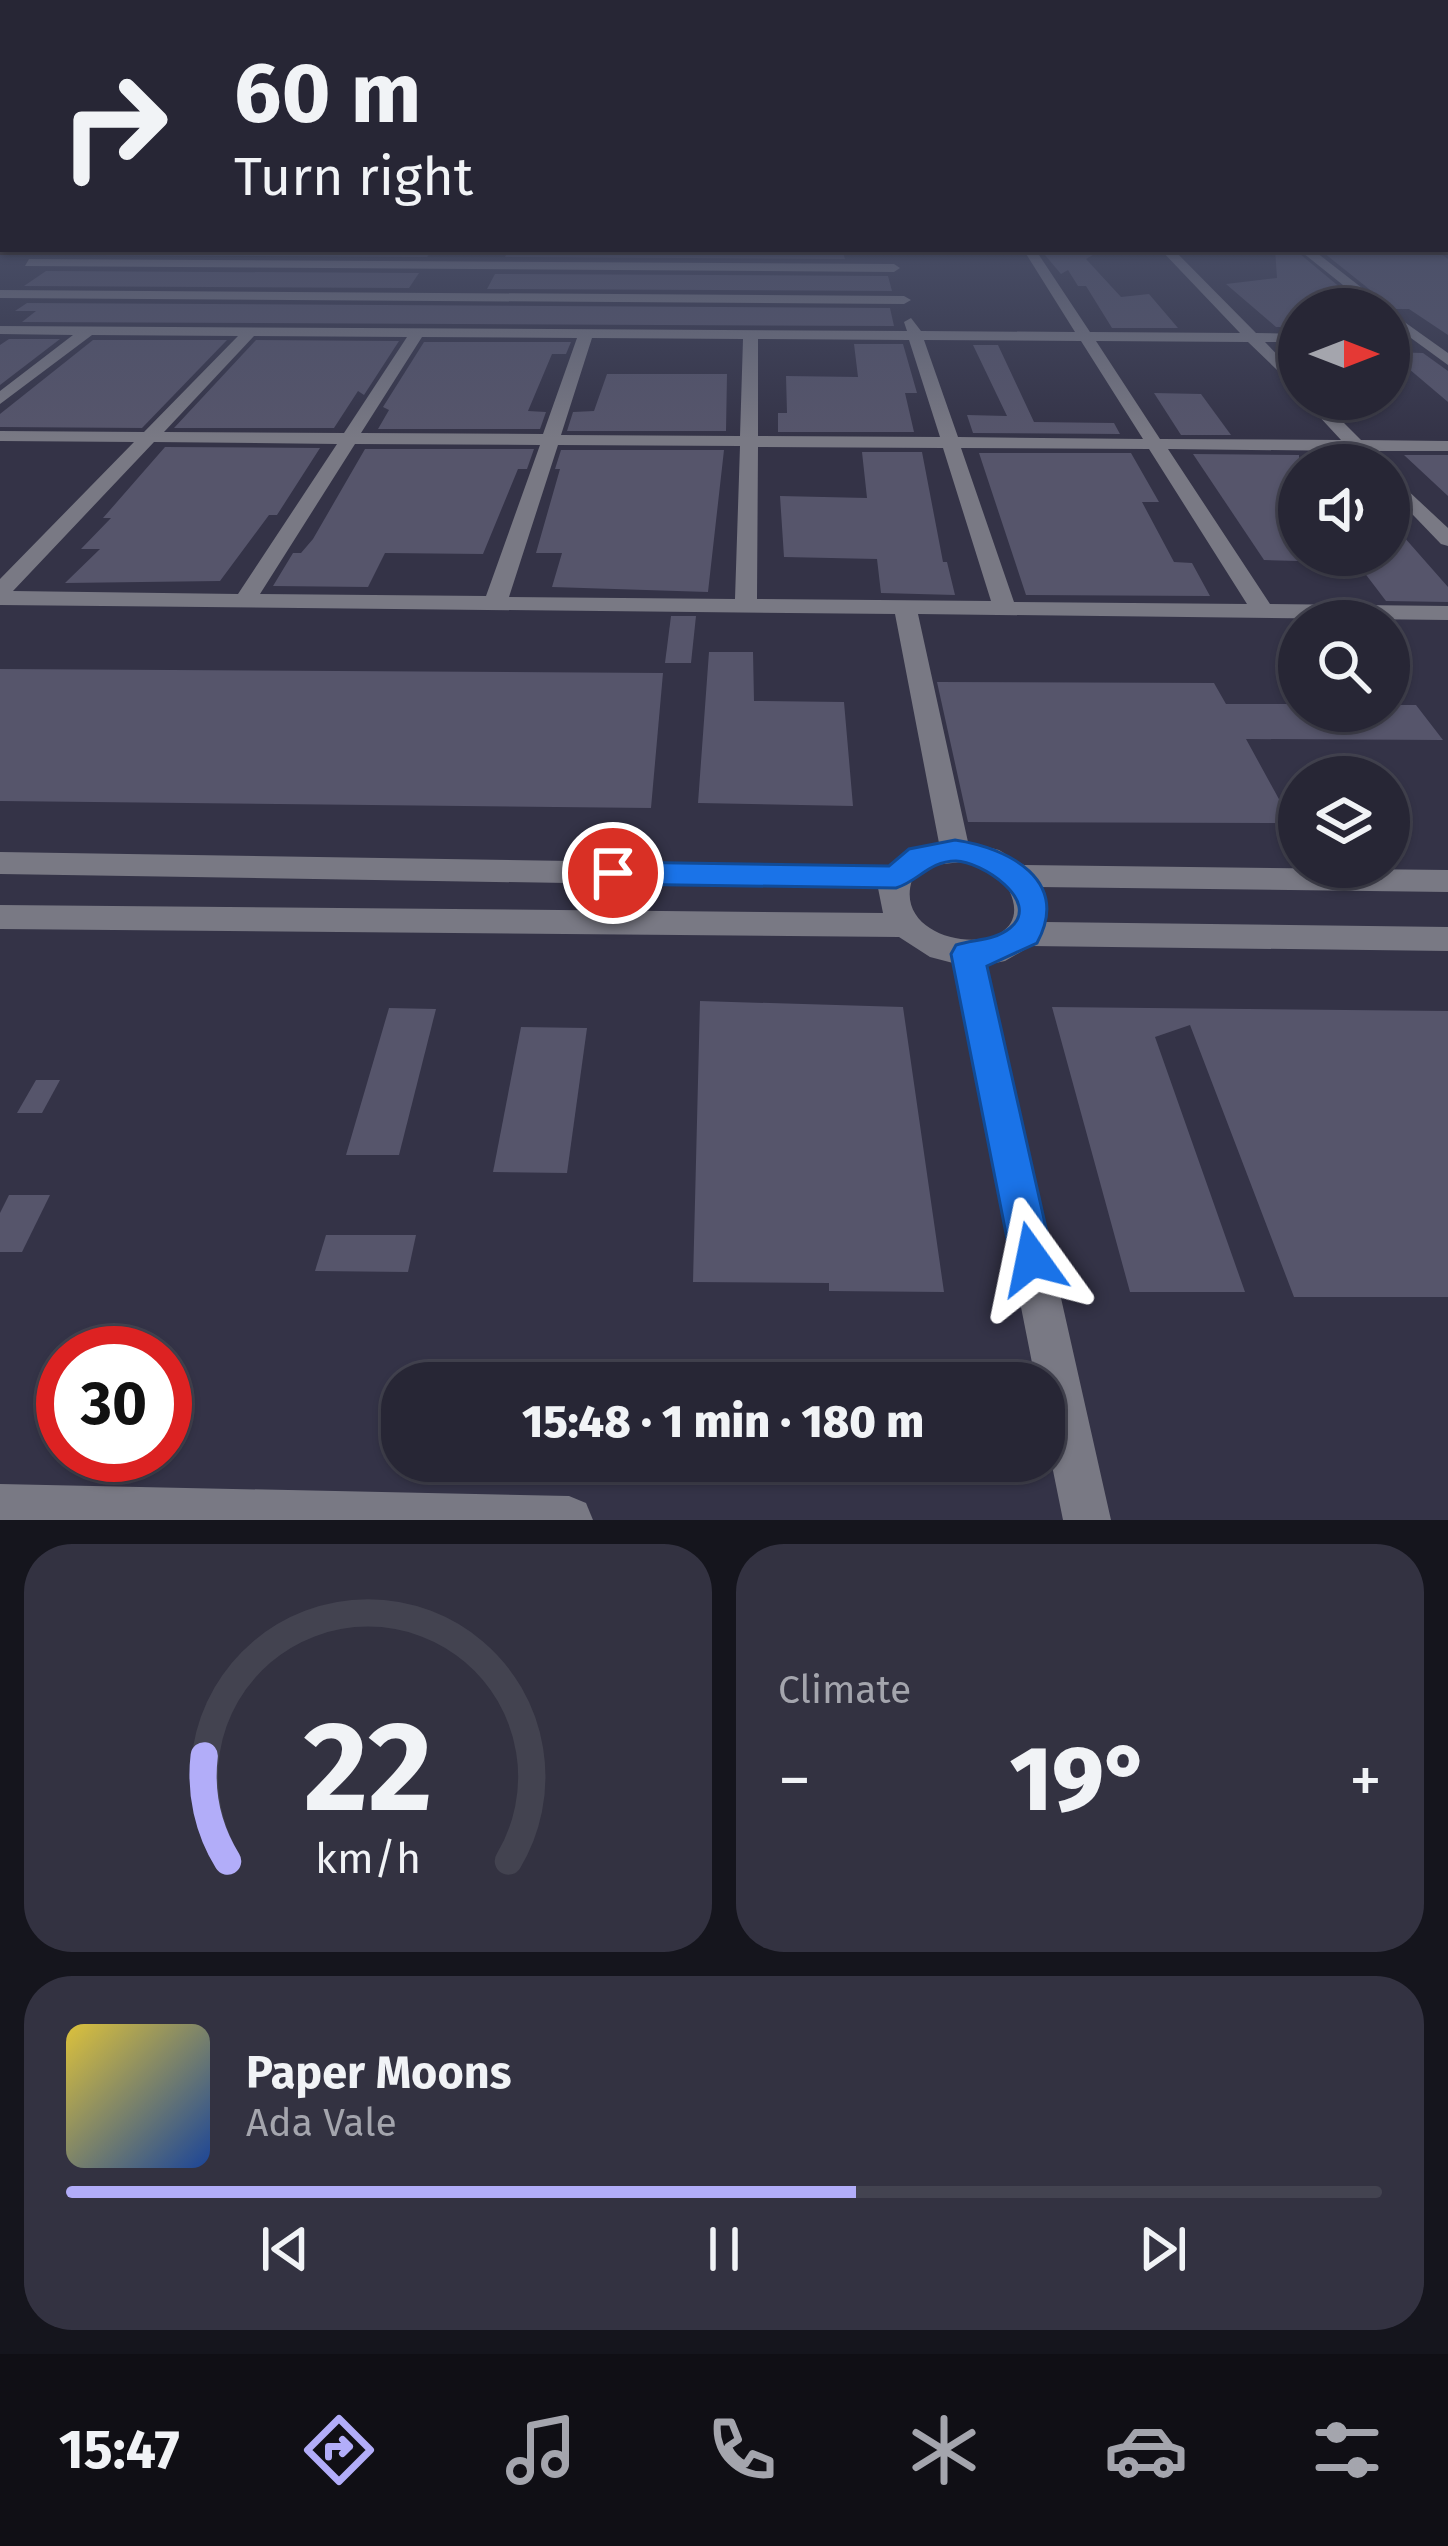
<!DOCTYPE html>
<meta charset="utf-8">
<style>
:root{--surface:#272635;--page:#333241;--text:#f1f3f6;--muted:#a4a5ad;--line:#434350;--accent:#b2adf9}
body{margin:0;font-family:"Fira Sans",sans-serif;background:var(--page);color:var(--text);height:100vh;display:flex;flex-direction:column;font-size:45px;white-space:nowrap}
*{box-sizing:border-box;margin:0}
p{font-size:39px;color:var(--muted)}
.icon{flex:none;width:66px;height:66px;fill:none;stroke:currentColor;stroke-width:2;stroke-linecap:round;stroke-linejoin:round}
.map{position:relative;height:1520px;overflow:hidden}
.drawer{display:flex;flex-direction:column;gap:24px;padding:24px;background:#15151d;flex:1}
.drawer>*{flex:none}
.banner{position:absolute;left:0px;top:0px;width:1449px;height:252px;box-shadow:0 3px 9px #0004,0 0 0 3px var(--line);background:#272635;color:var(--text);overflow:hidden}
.needle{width:78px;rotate:90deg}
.tools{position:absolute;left:1278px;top:288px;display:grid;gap:24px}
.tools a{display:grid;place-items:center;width:132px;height:132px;border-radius:50%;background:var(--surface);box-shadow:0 3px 9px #0004,0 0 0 3px var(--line);font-size:60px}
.speed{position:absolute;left:36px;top:1326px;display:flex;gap:24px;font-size:60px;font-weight:700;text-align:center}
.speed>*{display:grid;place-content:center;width:156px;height:156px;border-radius:50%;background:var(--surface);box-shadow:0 3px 9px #0004,0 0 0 3px var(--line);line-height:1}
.speed .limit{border:18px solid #d22;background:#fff;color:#111}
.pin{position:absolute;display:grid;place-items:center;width:102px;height:102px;color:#fff;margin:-51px;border:6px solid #fff;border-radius:50%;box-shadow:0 3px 12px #0007}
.me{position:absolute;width:132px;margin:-66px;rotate:348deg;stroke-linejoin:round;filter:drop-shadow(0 0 9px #0008)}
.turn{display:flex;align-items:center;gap:42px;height:252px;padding:0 36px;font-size:54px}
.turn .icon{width:156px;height:156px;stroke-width:2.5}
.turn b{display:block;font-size:84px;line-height:102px}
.big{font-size:90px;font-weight:800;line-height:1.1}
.drawer .card{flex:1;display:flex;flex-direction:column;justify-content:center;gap:18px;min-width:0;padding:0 42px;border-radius:48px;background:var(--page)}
.drawer .dial{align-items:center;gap:0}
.dial svg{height:312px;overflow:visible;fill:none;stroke:var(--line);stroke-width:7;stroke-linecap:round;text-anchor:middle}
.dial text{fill:var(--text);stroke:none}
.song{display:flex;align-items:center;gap:36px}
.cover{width:144px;height:144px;border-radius:18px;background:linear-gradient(135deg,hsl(50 70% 55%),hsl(220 70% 35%))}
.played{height:12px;border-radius:6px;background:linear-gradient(90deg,var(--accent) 60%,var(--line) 60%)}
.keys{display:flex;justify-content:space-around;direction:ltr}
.heat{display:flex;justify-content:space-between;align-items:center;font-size:66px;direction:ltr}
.drawer .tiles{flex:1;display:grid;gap:24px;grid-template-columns:1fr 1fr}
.card:last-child{grid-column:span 2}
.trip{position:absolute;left:381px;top:1362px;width:684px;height:120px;border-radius:48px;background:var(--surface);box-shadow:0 3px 9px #0004,0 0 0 3px var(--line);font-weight:800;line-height:120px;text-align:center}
.tabs{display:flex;height:192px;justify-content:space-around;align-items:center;background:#100f15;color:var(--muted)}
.tabs .icon{width:84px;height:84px}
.tabs .on{color:var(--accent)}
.tabs b{font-size:54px;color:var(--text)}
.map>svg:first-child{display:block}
</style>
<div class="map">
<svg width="1448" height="1520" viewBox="0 0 1448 1520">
<rect width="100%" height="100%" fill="#343347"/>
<g fill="#56556b">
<polygon points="79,249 375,249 431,252 427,257 70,255"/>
<polygon points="509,249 842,249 845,259 505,257"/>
<polygon points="1040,249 1103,249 1086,259 1121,297 1149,294 1178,328 1112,328 1086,286 1078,286 1068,270 1061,274"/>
<polygon points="1275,249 1294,249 1366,309 1293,309 1299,314 1299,327 1276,327 1226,284 1277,278"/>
<polygon points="1319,249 1434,249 1448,259 1448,335 1409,309 1394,309"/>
<polygon points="46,271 419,273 409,288 24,286"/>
<polygon points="495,274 888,276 892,291 487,289"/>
<polygon points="27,303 890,308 894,326 22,322 36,311 15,311"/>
<polygon points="9,339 60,339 0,385 0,345"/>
<polygon points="93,340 227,340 142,428 0,427 0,414"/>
<polygon points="256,340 399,341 364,395 358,391 334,428 174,428"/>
<polygon points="424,342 571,342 566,354 552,354 528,411 546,412 540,429 378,429 389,410 383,407"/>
<polygon points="854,344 903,344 917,393 905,393 914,432 778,432 778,413 787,413 786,376 858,377"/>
<polygon points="973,345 998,345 1034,422 1114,423 1120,434 973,433 967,415 1007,416"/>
<polygon points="1389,352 1423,353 1448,371 1448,402"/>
<polygon points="607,374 727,374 726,431 567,431 573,412 594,411"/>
<polygon points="1154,393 1201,394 1231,435 1181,435"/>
<polygon points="165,447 320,448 277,515 269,515 220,581 65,583 100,549 81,549 111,518 103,518"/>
<polygon points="365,449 534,449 527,469 518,469 483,554 385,553 368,587 273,586 293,553 301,553 313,539"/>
<polygon points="561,450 724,450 708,592 552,587 562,553 536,553 560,469 555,469"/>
<polygon points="862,452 922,452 943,562 947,562 955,595 881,593 877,559 784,557 780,496 867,498"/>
<polygon points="979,453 1131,453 1159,502 1142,502 1174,562 1192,563 1210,596 1026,595"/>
<polygon points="1193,454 1299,455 1299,561 1264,560"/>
<polygon points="1404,455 1448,455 1448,496"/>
<polygon points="1389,520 1448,587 1448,602 1386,601 1351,555 1389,555"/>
<polygon points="671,616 696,616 691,663 665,663"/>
<polygon points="709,652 753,652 754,701 844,702 853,806 698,803"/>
<polygon points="0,669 663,673 651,808 0,801"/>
<polygon points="937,682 1214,683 1226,704 1299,704 1299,711 1389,711 1389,705 1416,705 1443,740 1246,739 1292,823 968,822"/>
<polygon points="700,1001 903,1007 944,1292 829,1291 829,1283 693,1282"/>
<polygon points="1052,1007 1448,1011 1448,1297 1294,1297 1190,1025 1155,1037 1245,1292 1130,1292"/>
<polygon points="389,1008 436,1009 399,1155 346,1155"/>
<polygon points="521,1027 587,1028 567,1173 493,1172"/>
<polygon points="36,1080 60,1080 42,1113 17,1113"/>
<polygon points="9,1195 50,1195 22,1252 0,1252 0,1213"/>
<polygon points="326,1235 416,1235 408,1272 315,1271"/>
</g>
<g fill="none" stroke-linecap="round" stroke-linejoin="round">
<g fill="#797984" fill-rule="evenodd">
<polygon points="1446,246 1448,246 1448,255 1438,249"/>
<path d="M1023 249H1035L1090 332 1240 333 1160 249H1173L1256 333 1299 334V342H1265L1299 377V391L1248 342 1096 341 1160 439 1341 440 1303 399H1320L1361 440 1448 441V451H1371L1384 465H1365L1351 451 1168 449 1270 604 1448 606V620L918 614 968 842 999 850 1024 865 1448 870V892L1038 887 1046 905 1045 922 1448 927V951L1031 946 1005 961 986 965 1111 1520H1063L1044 1426V1383H1036L953 963 930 957 899 937 0 929V905L883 913 878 888 0 874V852L889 866 902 855 939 843 895 614 0 605V579L134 442 0 441V431L144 432 238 336 92 335 0 404V391L73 335 0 334V326L907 331 904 322 911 318 921 331 1075 332ZM254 336 407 337 344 433 164 432ZM422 337 577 338 543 434 361 433ZM592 338 743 339 740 436 561 435ZM758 339 909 340 940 437 758 436ZM924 340 1081 341 1143 439 958 437ZM154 442 337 444 238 594 13 591ZM355 444 540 445 486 596 260 594ZM558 445 740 446 735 599 509 597ZM758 447 943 448 991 601 757 599ZM961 448 1149 449 1247 604 1014 602ZM961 862C979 865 1001 873 1009 890 1044 963 889 952 912 880L935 865Z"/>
<polygon points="1298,249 1312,249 1389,309 1373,309"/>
<polygon points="29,259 894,264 900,268 894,272 25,266"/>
<polygon points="0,290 904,296 911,300 904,304 0,298"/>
<polygon points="1389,311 1448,353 1448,365 1389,322"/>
<polygon points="1389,473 1448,528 1448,546 1441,544 1389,490"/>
<polygon points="0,1484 569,1496 586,1503 593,1520 0,1520"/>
</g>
</g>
<linearGradient id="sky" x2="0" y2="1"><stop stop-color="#1d1c27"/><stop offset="0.51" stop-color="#4a5069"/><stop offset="1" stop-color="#4a5069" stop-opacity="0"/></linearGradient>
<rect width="1448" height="438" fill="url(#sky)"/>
<path fill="#1a73e8" stroke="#114b97" stroke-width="3" d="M955 840C1009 848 1071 880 1037 943L987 966 1053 1259 1046 1273 1032 1279 1017 1273 1011 1259 951 954 956 945C974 939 994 941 1010 928 1043 901 980 861 956 861 929 861 919 881 896 888L613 884 602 880 598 873 602 865 613 862 889 866 909 849Z"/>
</svg>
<div class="tools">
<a><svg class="needle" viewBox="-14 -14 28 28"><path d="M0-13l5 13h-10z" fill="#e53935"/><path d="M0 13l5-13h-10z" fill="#a4a5ad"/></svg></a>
<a><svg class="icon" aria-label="sound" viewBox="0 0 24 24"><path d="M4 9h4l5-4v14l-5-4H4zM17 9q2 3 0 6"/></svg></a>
<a><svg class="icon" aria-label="search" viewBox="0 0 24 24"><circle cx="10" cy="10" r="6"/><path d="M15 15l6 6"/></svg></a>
<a><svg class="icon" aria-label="layers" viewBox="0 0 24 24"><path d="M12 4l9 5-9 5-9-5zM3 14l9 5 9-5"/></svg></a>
</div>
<div class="speed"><div class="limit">30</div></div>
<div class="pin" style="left:613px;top:873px;background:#d93025"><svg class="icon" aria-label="arrive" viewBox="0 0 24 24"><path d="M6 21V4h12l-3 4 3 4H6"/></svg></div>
<svg class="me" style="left:1032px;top:1259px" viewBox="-20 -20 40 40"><path d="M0-17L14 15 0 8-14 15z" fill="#1a73e8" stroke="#fff" stroke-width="4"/></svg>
<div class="trip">15:48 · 1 min · 180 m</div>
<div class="banner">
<div class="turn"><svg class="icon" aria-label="right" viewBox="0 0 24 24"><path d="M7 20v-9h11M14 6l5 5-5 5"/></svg><div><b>60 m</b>Turn right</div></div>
</div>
</div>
<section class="drawer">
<div class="tiles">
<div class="card dial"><svg viewBox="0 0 100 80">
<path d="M14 69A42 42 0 1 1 86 69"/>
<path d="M14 69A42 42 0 0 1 8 42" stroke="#b2adf9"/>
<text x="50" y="56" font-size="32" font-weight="700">22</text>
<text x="50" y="72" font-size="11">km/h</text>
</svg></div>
<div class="card"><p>Climate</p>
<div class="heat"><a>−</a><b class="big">19°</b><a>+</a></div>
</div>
<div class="card">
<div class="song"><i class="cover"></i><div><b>Paper Moons</b><p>Ada Vale</p></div></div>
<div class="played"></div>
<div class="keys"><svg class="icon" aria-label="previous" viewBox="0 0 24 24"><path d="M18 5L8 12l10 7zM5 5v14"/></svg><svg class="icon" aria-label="pause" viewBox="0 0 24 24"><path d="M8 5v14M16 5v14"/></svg><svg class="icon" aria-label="next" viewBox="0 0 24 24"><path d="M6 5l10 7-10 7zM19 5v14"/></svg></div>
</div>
</div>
</section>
<nav class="tabs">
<b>15:47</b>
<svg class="icon on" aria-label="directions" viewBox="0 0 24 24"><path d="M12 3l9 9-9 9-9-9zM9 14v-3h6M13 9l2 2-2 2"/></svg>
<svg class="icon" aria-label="music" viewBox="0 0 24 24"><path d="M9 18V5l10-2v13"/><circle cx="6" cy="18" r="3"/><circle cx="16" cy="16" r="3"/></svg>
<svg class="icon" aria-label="phone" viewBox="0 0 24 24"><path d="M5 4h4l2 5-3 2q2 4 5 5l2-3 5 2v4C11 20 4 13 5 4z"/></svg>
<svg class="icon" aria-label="climate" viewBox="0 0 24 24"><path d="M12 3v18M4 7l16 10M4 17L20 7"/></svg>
<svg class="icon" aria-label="car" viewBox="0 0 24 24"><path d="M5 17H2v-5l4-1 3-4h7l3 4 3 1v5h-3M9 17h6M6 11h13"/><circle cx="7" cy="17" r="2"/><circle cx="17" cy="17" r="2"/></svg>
<svg class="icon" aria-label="filters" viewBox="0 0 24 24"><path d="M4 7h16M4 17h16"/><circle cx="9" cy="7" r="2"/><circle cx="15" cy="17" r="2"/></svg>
</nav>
